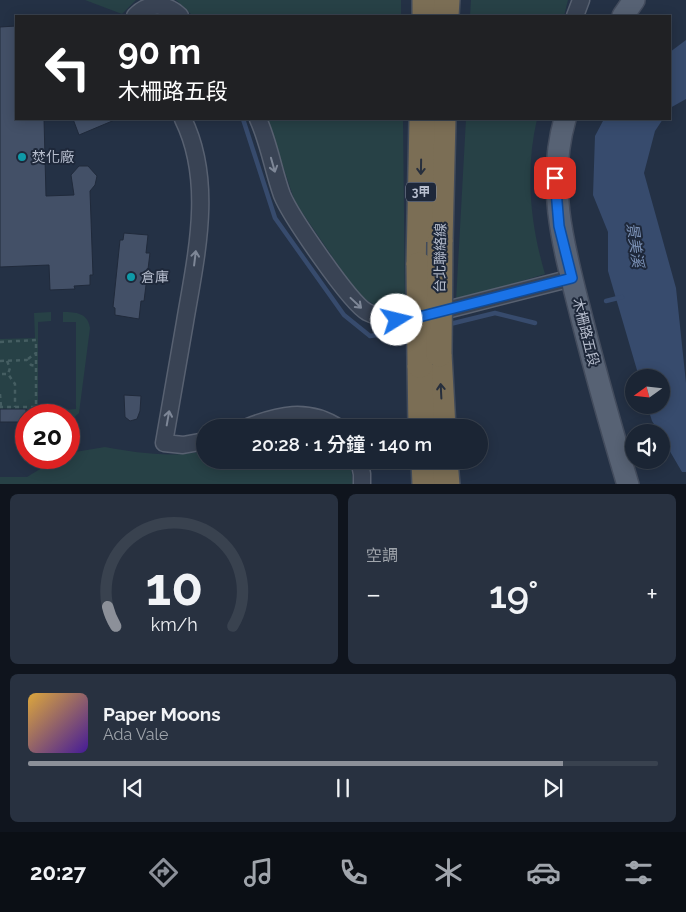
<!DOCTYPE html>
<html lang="zh-TW">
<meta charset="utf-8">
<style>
:root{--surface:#1b2534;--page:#283140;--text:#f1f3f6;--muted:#a0a5ac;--line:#39424f;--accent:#8c9099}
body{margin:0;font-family:Raleway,"Noto Sans TC",sans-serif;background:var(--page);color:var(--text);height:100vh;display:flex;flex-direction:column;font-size:19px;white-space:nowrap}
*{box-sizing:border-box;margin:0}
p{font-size:16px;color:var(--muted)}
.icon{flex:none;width:28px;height:28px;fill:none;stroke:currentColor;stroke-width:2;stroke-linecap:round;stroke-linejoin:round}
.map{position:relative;height:484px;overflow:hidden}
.side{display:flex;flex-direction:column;gap:10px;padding:10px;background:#0f141d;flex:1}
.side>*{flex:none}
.guide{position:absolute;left:15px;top:15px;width:656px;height:105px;border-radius:0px;box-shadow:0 2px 12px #0003,0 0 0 1px var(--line);background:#202124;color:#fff;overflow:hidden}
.needle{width:32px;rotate:255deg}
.fabs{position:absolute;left:625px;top:369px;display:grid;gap:10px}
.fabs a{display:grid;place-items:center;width:45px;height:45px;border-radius:50%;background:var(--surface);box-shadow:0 2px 12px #0003,0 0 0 1px var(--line);font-size:25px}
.speed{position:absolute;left:15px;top:404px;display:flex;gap:10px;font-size:25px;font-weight:700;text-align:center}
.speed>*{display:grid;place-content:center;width:65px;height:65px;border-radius:50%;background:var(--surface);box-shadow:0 2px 12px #0003,0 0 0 1px var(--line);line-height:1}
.speed .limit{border:8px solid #d22;background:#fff;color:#111}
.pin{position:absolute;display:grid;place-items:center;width:42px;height:42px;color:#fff;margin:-21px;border-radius:10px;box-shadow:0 2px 8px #0006}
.me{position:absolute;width:55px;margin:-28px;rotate:81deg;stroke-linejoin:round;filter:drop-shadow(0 0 4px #0008)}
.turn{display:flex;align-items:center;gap:18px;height:105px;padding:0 20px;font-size:22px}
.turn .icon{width:65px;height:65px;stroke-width:2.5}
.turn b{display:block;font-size:35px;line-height:42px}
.big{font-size:38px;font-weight:600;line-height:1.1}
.side .card{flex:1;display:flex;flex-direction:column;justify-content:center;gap:8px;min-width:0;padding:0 18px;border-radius:8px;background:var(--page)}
.side .dial{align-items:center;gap:0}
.dial svg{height:130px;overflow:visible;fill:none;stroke:var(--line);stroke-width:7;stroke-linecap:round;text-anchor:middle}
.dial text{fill:var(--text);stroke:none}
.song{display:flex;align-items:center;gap:15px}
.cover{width:60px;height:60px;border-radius:8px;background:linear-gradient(135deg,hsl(40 70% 55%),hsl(260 70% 35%))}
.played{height:5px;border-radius:2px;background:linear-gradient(90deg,var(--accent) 85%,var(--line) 85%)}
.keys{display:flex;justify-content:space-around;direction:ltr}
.heat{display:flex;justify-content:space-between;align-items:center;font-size:28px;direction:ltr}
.side .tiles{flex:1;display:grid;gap:10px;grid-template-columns:1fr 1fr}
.card:last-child{grid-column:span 2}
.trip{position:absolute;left:196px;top:419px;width:292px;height:50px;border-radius:25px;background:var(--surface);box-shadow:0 2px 12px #0003,0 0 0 1px var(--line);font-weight:600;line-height:50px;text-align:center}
.dock{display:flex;height:80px;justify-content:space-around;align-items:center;background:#0b0f15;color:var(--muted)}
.dock .icon{width:35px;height:35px}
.dock .current{color:var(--accent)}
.dock b{font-size:22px;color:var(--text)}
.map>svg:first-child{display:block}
</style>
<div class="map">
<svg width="686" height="485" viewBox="0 0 686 485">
<rect width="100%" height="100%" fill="#243145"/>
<g fill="#274146">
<polygon points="85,0 136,0 122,14"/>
<polygon points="176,0 401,0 401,16 193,16"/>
<polygon points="471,0 568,0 564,16 470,16"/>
<path d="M267 119H403L405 311C382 311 367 304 353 287L295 202Z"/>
<path d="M466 119H537C525 171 530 223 545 274L456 301Z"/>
<polygon points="51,312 51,321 38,322 38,409 51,409 51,415 34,415 34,409 0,409 0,339 35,338 34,313"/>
<path d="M63 312C76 312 88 313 90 328L79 413 69 422V415H63V410L76 409V322H63Z"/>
<path d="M105 447C137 453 173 458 205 451V460H350L353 484H0V477H27L58 458H69V453Z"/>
</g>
<g fill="#374b6d">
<polygon points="686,40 686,99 670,108 670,52"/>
<polygon points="604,119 663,119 655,131 644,173 676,288 686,383 686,472 682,472 661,436 661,432 659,432 652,421 647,405 661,405 661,378 639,377 608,271 608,232 593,195 595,136"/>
</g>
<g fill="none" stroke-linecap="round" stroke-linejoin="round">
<g stroke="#374b6d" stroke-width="4.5">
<polyline points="243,119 275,218 344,315 370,336 411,330"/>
<polyline points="606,301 622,297"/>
<polyline points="446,325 495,313 535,323"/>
</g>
</g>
<g fill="#435067" stroke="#202a3b">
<polygon points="16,26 16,119 44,119 46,196 74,195 71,175 79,166 88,166 97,176 95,185 90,191 93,275 90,275 90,285 74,286 75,289 50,290 49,265 0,267 0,27"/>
<polygon points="73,119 117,119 79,135"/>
<polygon points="124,233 148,235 146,253 150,253 144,301 141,301 139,319 115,315 115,308 113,307 120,240 123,240"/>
<polygon points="124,395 141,396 140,411 137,419 130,421 125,417"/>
<rect x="0" y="409" width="26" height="13"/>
</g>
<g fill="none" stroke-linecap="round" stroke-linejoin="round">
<g stroke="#586171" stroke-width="19">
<g id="minor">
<path d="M135 16C148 2 167 3 180 16"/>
<polyline points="575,16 581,0"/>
<path d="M183 119C214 182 196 256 185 322 178 362 171 402 164 443L183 445 205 441"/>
<path d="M258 119C269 143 273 170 282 195 290 215 350 303 367 312 383 320 398 320 415 318L572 278"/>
<path d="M245 428C278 415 307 407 339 428"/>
<polyline points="359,460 362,474 362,485"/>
</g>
</g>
<g stroke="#434c5d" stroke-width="24">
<g id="major">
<polyline points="623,16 634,0"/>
<path d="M565 119C545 189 566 255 583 323 597 378 612 431 628 485"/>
</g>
</g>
<g stroke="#414b5b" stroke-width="28">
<g id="highway">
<polyline points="425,16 425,0"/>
<polyline points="446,16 447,0"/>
<polyline points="440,242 443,119"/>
<polyline points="419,265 422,119"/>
<polyline points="439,354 443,428"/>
<polyline points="420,365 421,428"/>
<polyline points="424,460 425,485"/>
<polyline points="445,460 447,485"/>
</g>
</g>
<g stroke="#455e62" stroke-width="2.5" stroke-dasharray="4 4" stroke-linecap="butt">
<polyline points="0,342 36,340 36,407 0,407"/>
<polyline points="28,359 36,353"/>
<polyline points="0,361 27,360 31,365 36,366"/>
<polyline points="7,361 10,368 8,374 15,384 15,407"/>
<polyline points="2,374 8,374"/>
<polyline points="0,394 1,407"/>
</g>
<use href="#minor" stroke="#394354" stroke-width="16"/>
<use href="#major" stroke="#576274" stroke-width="21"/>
<use href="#highway" stroke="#7b6e55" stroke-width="25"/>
<g stroke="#414b5b" stroke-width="28" stroke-linecap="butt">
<g id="highway-bridge">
<polyline points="419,265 420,365"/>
<polyline points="439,354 440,242"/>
</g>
</g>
<use href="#highway-bridge" stroke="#7b6e55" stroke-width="25"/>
</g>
<defs><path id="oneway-shaft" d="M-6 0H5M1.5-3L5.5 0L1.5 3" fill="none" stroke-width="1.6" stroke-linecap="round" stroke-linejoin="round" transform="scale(1.25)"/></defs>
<g stroke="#7e8797">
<use href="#oneway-shaft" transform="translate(273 165) rotate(74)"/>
<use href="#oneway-shaft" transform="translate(195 258) rotate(-83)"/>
<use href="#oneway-shaft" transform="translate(356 303) rotate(43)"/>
<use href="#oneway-shaft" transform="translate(168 418) rotate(-80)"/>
</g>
<g stroke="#272f3d">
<use href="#oneway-shaft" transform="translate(421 167) rotate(91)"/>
<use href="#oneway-shaft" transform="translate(441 391) rotate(-93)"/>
</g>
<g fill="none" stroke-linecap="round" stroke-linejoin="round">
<g stroke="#114b97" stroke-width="12">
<polyline id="route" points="397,320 415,318 572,278 559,226 555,178"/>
</g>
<use href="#route" stroke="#1a73e8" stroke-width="9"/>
</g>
<g fill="#0f9aa8" stroke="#1e283a" stroke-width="2">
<circle cx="22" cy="157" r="5"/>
<circle cx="131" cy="277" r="5"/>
</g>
<g text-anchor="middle" stroke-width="4" stroke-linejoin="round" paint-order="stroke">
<rect fill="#1e283a" stroke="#8991a2" stroke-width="1" x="406" y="182.5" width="30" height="19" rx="4"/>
<g font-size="12" font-weight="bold" fill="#b7bece">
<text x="421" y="196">3甲</text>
</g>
<g font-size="14" fill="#b7bece" stroke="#1e283a" text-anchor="start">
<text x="32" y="162">焚化廠</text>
<text x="141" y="282">倉庫</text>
</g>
<g font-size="14" fill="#b7bece" stroke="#1e283a">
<text transform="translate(440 258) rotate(-89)" y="5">台北聯絡線</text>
<text transform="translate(586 332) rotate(76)" y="5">木柵路五段</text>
</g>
<g font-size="15" font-style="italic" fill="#7c92b7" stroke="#1e283a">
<text transform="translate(635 245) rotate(82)" y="5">景美溪</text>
</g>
</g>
</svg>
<div class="fabs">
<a><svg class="needle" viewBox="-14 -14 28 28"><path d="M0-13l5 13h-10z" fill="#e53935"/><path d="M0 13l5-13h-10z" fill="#a0a5ac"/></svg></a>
<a><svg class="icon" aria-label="sound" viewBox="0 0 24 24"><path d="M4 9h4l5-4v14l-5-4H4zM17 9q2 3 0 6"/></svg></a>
</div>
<div class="speed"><div class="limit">20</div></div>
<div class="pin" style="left:555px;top:178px;background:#d93025"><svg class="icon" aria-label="arrive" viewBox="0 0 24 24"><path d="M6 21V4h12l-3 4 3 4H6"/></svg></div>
<svg class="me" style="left:397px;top:320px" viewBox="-20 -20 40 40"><circle r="19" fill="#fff"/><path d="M0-13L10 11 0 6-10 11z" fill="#1a73e8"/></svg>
<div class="trip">20:28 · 1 分鐘 · 140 m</div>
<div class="guide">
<div class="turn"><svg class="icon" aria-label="left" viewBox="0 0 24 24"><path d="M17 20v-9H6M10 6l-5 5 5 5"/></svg><div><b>90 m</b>木柵路五段</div></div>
</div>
</div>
<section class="side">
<div class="tiles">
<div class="card dial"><svg viewBox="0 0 100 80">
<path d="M14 69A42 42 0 1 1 86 69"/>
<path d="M14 69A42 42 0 0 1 9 57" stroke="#8c9099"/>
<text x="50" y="56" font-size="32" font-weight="700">10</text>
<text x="50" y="72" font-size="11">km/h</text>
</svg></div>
<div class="card"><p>空調</p>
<div class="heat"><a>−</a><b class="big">19°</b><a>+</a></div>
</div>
<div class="card">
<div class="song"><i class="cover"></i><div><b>Paper Moons</b><p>Ada Vale</p></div></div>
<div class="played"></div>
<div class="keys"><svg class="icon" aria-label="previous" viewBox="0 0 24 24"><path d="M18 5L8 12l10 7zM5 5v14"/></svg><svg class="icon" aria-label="pause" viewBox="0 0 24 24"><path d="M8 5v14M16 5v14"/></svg><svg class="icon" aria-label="next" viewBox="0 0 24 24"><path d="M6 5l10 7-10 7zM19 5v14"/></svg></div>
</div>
</div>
</section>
<nav class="dock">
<b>20:27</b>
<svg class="icon current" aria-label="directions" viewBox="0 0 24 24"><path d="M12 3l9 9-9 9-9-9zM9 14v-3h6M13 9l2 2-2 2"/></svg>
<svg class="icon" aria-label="music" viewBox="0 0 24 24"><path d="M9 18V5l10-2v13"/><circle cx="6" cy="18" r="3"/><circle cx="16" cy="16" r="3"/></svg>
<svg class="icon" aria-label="phone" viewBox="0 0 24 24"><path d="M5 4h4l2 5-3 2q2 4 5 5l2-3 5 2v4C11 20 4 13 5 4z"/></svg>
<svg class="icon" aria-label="climate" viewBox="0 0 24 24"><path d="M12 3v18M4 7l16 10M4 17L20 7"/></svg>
<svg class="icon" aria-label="car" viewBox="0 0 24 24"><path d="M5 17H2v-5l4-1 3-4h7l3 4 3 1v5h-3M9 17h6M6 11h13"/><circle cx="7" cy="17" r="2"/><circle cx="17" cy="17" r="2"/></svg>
<svg class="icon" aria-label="filters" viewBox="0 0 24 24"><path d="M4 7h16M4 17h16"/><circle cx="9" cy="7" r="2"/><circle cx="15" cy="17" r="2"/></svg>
</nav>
